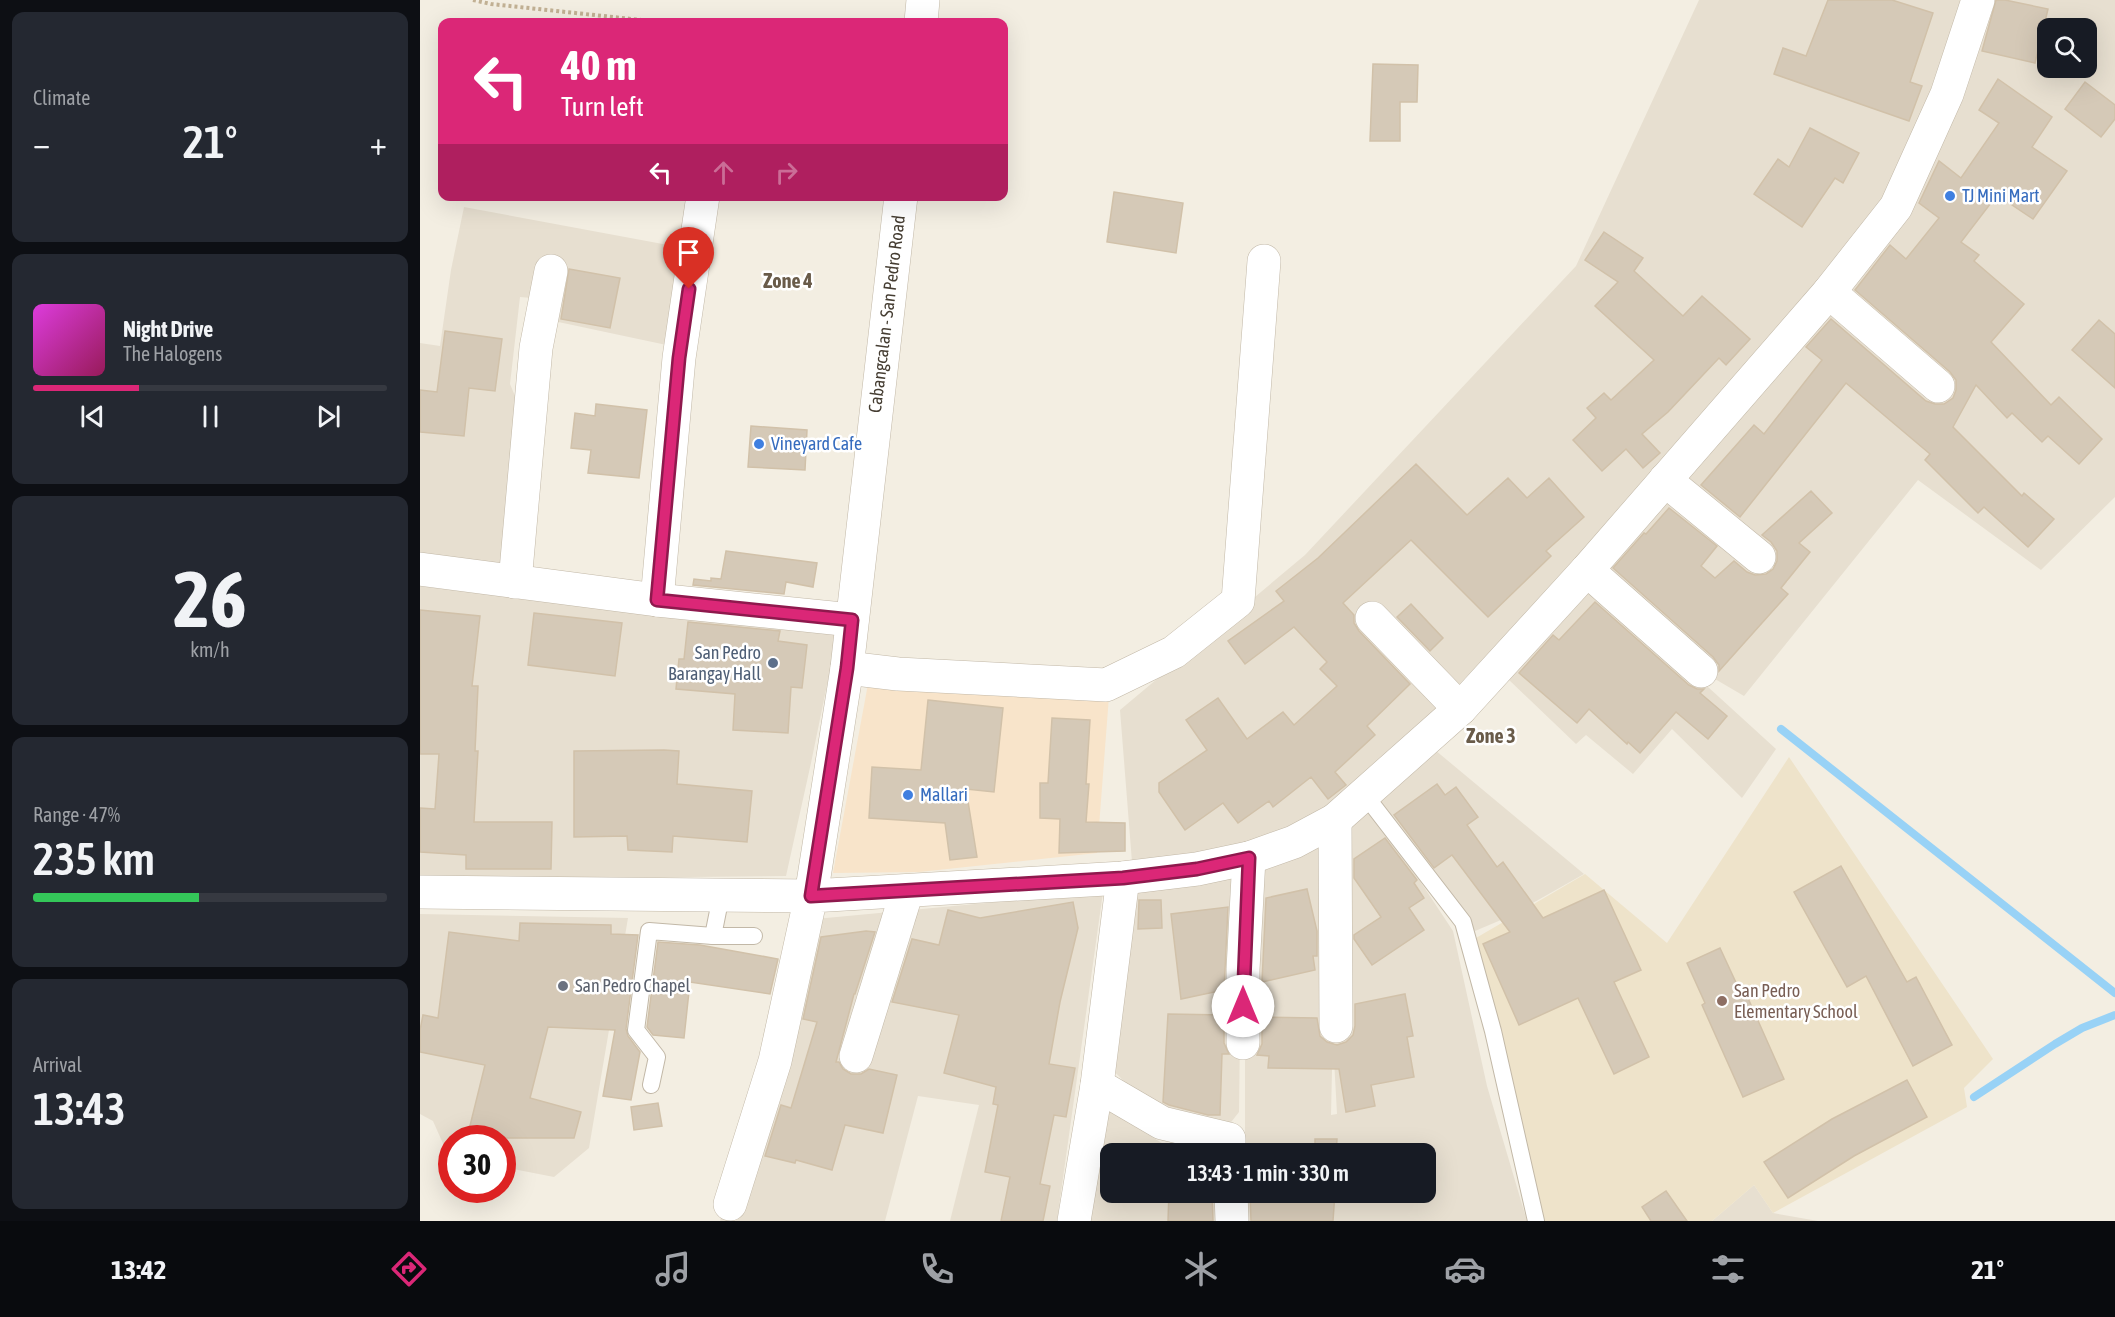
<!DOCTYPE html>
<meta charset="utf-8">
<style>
:root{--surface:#171b24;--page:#242831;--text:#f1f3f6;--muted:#9ea1a6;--line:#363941;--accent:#db2777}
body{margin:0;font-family:"Asap Condensed",sans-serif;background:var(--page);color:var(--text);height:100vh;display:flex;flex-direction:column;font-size:22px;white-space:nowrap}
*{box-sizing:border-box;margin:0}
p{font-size:20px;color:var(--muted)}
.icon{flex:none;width:33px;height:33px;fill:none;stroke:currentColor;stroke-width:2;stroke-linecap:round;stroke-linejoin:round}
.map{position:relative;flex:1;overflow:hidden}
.sheet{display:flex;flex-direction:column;gap:12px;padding:12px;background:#0d0f14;width:420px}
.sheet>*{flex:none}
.banner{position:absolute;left:18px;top:18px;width:570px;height:183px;border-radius:12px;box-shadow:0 6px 24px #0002;background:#db2777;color:#fff;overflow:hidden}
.fabs{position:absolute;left:1617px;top:18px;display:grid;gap:12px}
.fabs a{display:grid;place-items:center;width:60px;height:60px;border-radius:12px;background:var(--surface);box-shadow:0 6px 24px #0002;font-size:30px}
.speed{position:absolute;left:18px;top:1125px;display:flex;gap:12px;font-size:30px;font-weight:700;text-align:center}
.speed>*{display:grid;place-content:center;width:78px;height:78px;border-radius:50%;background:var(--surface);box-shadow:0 6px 24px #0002;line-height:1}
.speed .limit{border:9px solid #d22;background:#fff;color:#111}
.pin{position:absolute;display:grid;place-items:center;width:51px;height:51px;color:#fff;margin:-62px -26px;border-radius:50% 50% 50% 0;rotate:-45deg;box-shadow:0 0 6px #0007}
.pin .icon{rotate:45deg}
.me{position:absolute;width:66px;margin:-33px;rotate:0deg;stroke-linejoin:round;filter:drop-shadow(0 0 4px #0008)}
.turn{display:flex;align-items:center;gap:21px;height:126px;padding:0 24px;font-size:27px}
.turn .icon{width:78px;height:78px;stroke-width:2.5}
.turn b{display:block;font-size:42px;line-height:51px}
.lanes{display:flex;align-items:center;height:57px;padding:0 24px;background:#0003;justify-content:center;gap:30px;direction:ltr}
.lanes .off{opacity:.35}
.big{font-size:45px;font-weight:600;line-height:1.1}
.sheet .widget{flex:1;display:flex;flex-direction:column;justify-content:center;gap:9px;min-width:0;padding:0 21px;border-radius:12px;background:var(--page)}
.sheet .dial{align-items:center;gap:0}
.dial b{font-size:78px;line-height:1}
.song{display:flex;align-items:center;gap:18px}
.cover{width:72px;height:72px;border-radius:9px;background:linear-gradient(135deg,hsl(300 70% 55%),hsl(330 70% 35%))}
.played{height:6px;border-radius:3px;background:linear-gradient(90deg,var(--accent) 30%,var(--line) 30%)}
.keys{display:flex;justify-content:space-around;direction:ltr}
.heat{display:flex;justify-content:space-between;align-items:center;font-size:33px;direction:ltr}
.charge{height:9px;border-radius:4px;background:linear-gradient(90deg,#34c759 47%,var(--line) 0)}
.trip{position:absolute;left:680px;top:1143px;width:336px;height:60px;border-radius:12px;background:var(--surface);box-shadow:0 6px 24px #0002;font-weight:600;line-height:60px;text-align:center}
.tabs{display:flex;height:96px;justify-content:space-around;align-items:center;background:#090b0e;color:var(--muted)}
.tabs .icon{width:42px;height:42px}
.tabs .current{color:var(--accent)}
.tabs b{font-size:27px;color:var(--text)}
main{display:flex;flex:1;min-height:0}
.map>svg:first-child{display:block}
</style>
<main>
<section class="sheet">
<div class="widget"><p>Climate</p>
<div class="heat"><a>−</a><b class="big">21°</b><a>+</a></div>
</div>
<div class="widget">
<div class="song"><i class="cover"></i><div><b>Night Drive</b><p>The Halogens</p></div></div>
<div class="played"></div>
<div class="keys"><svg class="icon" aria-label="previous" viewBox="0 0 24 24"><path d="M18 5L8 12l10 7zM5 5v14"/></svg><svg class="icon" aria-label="pause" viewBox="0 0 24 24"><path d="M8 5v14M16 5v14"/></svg><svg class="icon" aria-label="next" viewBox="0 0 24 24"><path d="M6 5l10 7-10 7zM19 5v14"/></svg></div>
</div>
<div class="widget dial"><b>26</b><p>km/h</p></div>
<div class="widget"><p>Range · 47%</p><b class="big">235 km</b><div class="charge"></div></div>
<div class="widget"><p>Arrival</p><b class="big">13:43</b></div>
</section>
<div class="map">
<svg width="1695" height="1221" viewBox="0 0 1695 1221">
<rect width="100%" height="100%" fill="#f3eee2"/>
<g fill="#e7dfd0" fill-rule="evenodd">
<polygon points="1279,0 1541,0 1520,91 1469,201 1193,521 1031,693 1026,702 895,822 831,848 712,862 700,710 885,555 1156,266"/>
<path d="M1564 0H1695V497L1621 570 1498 480 1324 696 1295 679 1176 576 1252 491 1367 582 1369 579 1255 487 1416 301 1526 399 1534 389 1415 293 1493 187 1530 128 1554 47ZM1628 28H1666V68H1628Z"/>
<polygon points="44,207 275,250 256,347 110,316 112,298 100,297 90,384 103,415 81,571 0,563 0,343 20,346 31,270"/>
<polygon points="1174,583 1356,749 1322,798 1252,729 1213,774 1166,735 1156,744 1088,679"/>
<polygon points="0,586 239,616 419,626 391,763 366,876 70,879 0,877"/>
<polygon points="1015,750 1164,874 1088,917 1055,931 957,801"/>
<polygon points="945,808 963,825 1033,931 1067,1086 1107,1221 814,1221 814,1193 1005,1192 1005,1154 820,1153 825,1151 825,959 835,866 909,842 913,1025 911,1115 917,1114 914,1059 917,1026 920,831"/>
<polygon points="822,874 819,1112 808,1126 727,1105 691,1068 706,886"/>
<polygon points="683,892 637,1221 530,1221 559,1105 498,1096 465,1221 300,1221 312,1180 374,921"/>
<polygon points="0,914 208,918 169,1148 134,1177 83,1167 82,1138 32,1138 31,1157 29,1157 13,1121 0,1114"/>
<polygon points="681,1106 755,1151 782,1153 690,1154 690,1192 804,1193 806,1221 660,1221"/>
<polygon points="1334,1185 1353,1213 1398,1221 1292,1221"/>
</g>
<polygon fill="#f8e4ca" points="448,684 689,696 677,853 499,872 413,873"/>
<polygon fill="#eee3ca" points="1369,757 1573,1059 1544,1088 1547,1107 1353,1213 1334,1185 1292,1221 1121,1221 1056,938 1165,874 1247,943"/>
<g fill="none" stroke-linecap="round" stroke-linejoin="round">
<g stroke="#98d2f6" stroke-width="8">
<polyline points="1361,729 1695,993"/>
<polyline points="1554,1097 1635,1044 1662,1028 1695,1015"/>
</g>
</g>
<g fill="#d5c9b7" stroke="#d1c1a9" stroke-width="1.5">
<polygon points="1408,0 1472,0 1513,13 1490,82 1502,86 1489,121 1354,74 1363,48 1386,56"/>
<polygon points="1576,0 1585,0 1628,9 1615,63 1562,51"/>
<polygon points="953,64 998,65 997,102 980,102 980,141 950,141"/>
<polygon points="1578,79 1632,117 1612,147 1647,171 1613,219 1577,195 1541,242 1559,255 1554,261 1604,304 1571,342 1631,405 1639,397 1682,439 1659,464 1628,436 1622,442 1592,413 1587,418 1556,385 1533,427 1602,496 1604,493 1634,519 1608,547 1564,507 1558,513 1505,460 1510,454 1426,383 1320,517 1281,485 1334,425 1344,434 1402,360 1386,347 1411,319 1506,401 1515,404 1524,404 1533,398 1536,390 1536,380 1530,372 1435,290 1470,245 1486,259 1519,218 1499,203 1519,161 1541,178 1579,123 1559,110"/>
<polygon points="1665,82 1695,105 1695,119 1681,137 1645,109"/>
<polygon points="1390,128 1439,153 1423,183 1415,178 1382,227 1334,194 1358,159 1369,167"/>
<polygon points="694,192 763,203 756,253 687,242"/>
<polygon points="1184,232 1223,258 1214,271 1263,316 1282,296 1330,339 1306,365 1299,358 1248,412 1222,434 1240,453 1223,468 1206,449 1182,471 1153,440 1176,418 1167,408 1184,393 1191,400 1234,360 1175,306 1198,282 1165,260"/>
<polygon points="149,269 200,278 190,328 141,319"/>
<polygon points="1679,320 1695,334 1695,388 1652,350"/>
<polygon points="25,331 82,339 75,391 49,388 44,436 0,432 0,390 17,392"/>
<polygon points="176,404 227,410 219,478 168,473 171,450 151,448 155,413 175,416"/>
<polygon points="331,426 387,430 385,470 328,467"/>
<polygon points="996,464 1047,515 1088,478 1107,498 1129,478 1164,517 1126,551 1131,556 1068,617 991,540 923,603 934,615 934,623 939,631 990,684 947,726 955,735 915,772 926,785 908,799 891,777 853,807 849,801 818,823 803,803 765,830 739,792 739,783 787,750 766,720 798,698 827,739 863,712 874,725 917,686 900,669 907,662 874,627 825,664 808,641 864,601 856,591 898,558"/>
<polygon points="1391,491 1412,513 1379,543 1390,552 1361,588 1368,594 1299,671 1299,665 1293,657 1193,568 1224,533 1226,534 1249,508 1297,546 1281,566 1295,578 1314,561 1327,572 1335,575 1346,574 1353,569 1357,561 1357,551 1351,542 1342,535"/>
<polygon points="306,551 397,563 393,587 366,582 364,594 273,585 274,579 291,581 291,578 301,579"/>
<polygon points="1175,602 1269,685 1277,689 1284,689 1280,693 1307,716 1288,739 1256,712 1220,753 1208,742 1207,744 1169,709 1157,723 1099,673 1133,635 1139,640"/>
<polygon points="991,604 1023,638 1010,651 977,617"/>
<polygon points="0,610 60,616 52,686 58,686 55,751 58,751 54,822 132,822 131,869 46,869 46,855 0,852 0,808 15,809 19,754 0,754"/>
<polygon points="114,613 202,623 195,676 108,665"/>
<polygon points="268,622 360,631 358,641 387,645 382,688 371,687 368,733 313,730 315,694 256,689 259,659 264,659"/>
<polygon points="508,700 583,708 574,792 546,789 557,857 530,860 525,823 449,818 452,767 501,770"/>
<polygon points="632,718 670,720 666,784 669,784 666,822 705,823 705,851 639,853 640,819 620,818 620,783 628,783"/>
<polygon points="244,750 259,751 257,784 332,791 327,842 253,836 252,852 208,850 207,836 154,837 154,751"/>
<polygon points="1017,784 1025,795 1036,787 1058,817 1047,825 1077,867 1083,862 1123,918 1184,890 1221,970 1194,982 1229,1057 1194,1074 1158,998 1099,1025 1063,944 1090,932 1032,855 1014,868 974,815"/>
<polygon points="965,838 997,880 994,883 1004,898 989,908 1004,930 952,965 934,939 934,935 961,917 934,878 934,859"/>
<polygon points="1421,866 1487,982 1496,977 1532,1045 1493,1066 1446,976 1427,987 1374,892"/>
<polygon points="887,889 897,931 897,956 893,956 895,970 842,982 846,898"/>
<polygon points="719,900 741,900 742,928 718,929"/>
<polygon points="653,902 658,928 640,1002 629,1064 655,1068 646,1117 634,1115 620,1184 630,1186 623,1221 581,1221 590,1177 565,1172 578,1105 573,1104 576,1087 524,1073 539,1015 472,1002 492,939 519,945 528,910 560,918"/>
<polygon points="808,907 804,990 761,999 751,914"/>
<polygon points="100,923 191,925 191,934 218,935 206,1029 208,1036 220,1052 211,1100 183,1096 195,1030 128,1027 110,1098 161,1112 154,1138 47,1138 65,1065 0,1052 0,1030 3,1015 18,1018 29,932 99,941"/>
<polygon points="446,931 455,932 435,994 434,994 416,1062 419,1062 423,1069 431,1074 441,1074 449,1069 477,1075 463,1133 425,1125 412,1170 376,1160 375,1163 345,1156 361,1105 371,1108 397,1022 383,1019 401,937"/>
<polygon points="238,942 280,945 358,959 350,994 270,982 264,1038 233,1035 227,1027"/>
<polygon points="1300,948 1319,989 1323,987 1364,1079 1323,1097 1282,1005 1285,1003 1267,963"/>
<polygon points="985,994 993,1036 987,1037 994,1077 951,1085 955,1106 926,1112 919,1069 848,1068 849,1056 837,1055 842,1044 842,1017 897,1018 900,1036 907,1042 917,1045 926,1042 933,1035 935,1026 935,1004"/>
<polygon points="748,1014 804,1015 804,1043 809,1054 802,1054 800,1115 788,1115 749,1105 743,1102"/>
<polygon points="1487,1080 1507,1117 1434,1156 1368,1198 1344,1162 1412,1119"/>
<polygon points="238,1103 242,1126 214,1130 211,1107"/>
<polygon points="895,1139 917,1139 916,1154 895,1154"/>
<polygon points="1246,1191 1267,1221 1231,1221 1222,1207"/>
<polygon points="749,1192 792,1192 793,1221 748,1221"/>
<polygon points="830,1192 915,1192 913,1221 831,1221"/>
</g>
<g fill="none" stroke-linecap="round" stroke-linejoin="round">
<g stroke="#c2b8a7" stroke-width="18">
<g id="service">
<polyline points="945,795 1043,922 1073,1031 1116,1221"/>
<polyline points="293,936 301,896"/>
<polyline points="231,1085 237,1057 216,1030 229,931 293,936 334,936"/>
</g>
</g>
<g stroke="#c2b8a7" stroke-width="34">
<g id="minor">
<polyline points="1409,292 1518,386"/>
<polyline points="1245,480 1339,557"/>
<polyline points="0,569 237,600 432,620"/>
<polyline points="1167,570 1281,671"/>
<polyline points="95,582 116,348 131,271"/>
<polyline points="237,600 259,358 283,196"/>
<polyline points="952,618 1040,709"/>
<polyline points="427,668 478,674 686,685 754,652 818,601 844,261"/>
<polyline points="915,820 916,1026"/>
<polyline points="823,1043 823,969 829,858"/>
<polyline points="436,1056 487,891"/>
<polyline points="677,1085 742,1123 809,1139 809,1154"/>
<polyline points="811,1192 812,1221"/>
<polyline points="310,1204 355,1061 391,896 703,878 777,869 829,858 874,842 915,820 1040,709 1167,570 1409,292 1476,207 1527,94 1558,0"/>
<polyline points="654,1221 677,1085 703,878"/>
</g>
</g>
<g stroke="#c2b8a7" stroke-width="34">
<g id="tertiary">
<polyline points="501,22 503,0"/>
<polyline points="0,892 391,896 427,668 481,196"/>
</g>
</g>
<polyline stroke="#c2b194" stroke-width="4" stroke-dasharray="3 3" stroke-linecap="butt" points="53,0 71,4 240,22"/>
<use href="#service" stroke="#fff" stroke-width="16"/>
<use href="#minor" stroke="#fff" stroke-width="33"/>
<use href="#tertiary" stroke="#fff" stroke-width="33"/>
</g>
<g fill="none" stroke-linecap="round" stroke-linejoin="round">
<g stroke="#8e194d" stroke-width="15">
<polyline id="route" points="269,289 259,358 237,600 432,620 427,668 391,896 703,878 777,869 829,858 823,1006"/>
</g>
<use href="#route" stroke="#db2777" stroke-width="10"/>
</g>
<g fill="#3f7fe0" stroke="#fff" stroke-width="2">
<circle cx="1530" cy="196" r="6"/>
<circle cx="339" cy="444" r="6"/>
<circle cx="488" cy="795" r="6"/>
</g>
<circle fill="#5c6f8a" stroke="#fff" stroke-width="2" cx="353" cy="663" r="6"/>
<circle fill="#6b7280" stroke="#fff" stroke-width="2" cx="143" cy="986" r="6"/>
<circle fill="#8d6e63" stroke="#fff" stroke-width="2" cx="1302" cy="1001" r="6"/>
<g text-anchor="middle" stroke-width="5" stroke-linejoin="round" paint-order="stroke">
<g font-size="18" fill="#366cbe" stroke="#fff" text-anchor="start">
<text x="1542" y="202">TJ Mini Mart</text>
<text x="351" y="450">Vineyard Cafe</text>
<text x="500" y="801">Mallari</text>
</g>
<g font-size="18" fill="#453d32" stroke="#fff">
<text transform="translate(467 314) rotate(-83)" y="6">Cabangcalan - San Pedro Road</text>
</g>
<g font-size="18" fill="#4e5e75" stroke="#fff" text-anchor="end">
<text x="341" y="659">San Pedro<tspan x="341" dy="21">Barangay Hall</tspan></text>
</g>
<g font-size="18" fill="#5b616d" stroke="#fff" text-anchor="start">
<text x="155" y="992">San Pedro Chapel</text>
</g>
<g font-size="18" fill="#785e54" stroke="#fff" text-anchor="start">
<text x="1314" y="997">San Pedro<tspan x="1314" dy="21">Elementary School</tspan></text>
</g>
<g font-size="20" font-weight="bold" fill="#695b49" stroke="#fff">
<text x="368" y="288">Zone 4</text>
<text x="1071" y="743">Zone 3</text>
</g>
</g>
</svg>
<div class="fabs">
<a><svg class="icon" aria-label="search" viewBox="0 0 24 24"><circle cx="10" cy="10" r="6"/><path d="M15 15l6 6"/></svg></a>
</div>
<div class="speed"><div class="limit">30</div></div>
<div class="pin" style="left:269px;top:289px;background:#d93025"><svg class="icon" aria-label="arrive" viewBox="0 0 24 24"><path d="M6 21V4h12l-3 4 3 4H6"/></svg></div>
<svg class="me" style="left:823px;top:1006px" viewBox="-20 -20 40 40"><circle r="19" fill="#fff"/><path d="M0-13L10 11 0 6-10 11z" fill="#db2777"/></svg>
<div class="trip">13:43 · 1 min · 330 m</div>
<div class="banner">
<div class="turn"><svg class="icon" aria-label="left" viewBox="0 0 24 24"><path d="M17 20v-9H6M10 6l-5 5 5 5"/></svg><div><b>40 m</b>Turn left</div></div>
<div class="lanes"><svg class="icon" aria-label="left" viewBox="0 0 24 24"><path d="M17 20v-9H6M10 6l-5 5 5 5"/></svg><svg class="icon off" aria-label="ahead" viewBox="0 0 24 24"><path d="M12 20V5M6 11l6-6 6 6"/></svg><svg class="icon off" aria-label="right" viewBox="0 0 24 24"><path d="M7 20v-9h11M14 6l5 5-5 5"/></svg></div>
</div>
</div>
</main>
<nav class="tabs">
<b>13:42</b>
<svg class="icon current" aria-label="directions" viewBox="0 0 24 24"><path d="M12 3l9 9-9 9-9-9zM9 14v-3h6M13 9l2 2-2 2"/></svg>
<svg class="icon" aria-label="music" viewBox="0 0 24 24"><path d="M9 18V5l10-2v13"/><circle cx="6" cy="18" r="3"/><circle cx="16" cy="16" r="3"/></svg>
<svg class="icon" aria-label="phone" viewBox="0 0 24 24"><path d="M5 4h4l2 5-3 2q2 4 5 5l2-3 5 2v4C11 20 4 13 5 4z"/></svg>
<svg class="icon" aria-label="climate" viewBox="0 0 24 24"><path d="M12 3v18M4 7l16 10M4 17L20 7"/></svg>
<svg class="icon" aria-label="car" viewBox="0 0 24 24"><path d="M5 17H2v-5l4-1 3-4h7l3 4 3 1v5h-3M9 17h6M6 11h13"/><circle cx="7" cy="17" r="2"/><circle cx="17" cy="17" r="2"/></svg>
<svg class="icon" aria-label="filters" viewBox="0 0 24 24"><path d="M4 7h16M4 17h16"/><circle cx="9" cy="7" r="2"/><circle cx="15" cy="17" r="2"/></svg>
<b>21°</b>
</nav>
